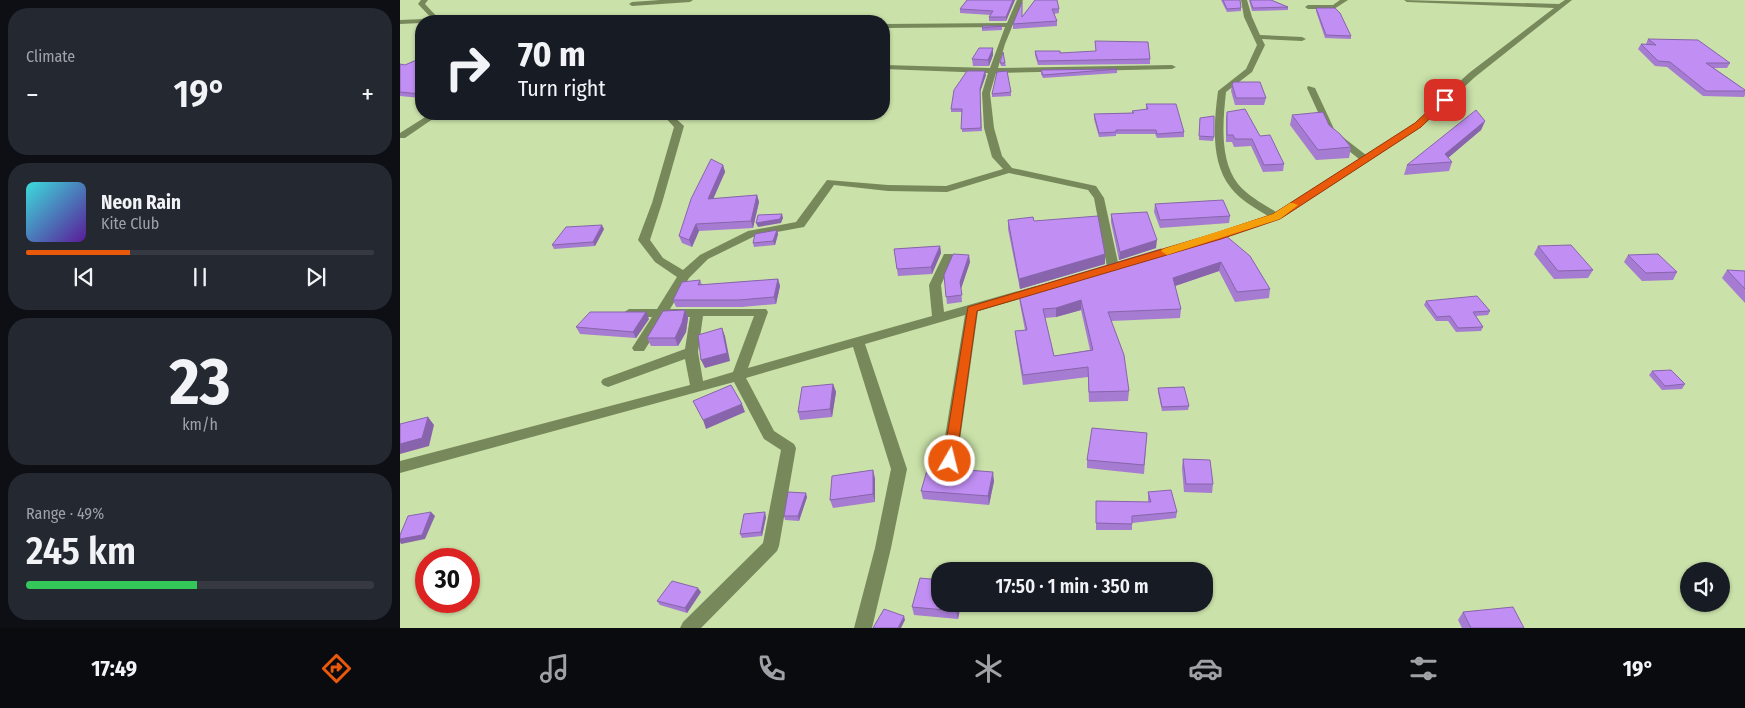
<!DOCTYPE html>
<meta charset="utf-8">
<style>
:root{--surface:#171b24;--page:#242831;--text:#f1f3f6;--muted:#9ea1a6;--line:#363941;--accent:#ea580c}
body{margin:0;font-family:"Fira Sans Condensed",sans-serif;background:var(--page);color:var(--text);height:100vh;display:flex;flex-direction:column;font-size:19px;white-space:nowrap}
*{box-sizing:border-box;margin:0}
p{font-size:16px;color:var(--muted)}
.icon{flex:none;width:28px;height:28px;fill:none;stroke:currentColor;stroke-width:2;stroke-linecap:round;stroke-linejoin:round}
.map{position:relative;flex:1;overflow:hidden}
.sheet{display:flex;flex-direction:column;gap:8px;padding:8px;background:#0d0f14;width:400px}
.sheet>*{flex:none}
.top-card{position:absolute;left:15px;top:15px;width:475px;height:105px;border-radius:20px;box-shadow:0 1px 4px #0004;background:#171b24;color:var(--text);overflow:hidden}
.controls{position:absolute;left:1280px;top:562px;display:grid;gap:10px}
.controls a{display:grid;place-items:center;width:50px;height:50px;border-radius:50%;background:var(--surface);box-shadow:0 1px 4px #0004;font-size:25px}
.speed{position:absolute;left:15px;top:548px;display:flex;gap:10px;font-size:25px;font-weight:700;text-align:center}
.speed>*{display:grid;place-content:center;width:65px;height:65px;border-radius:50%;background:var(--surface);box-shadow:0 1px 4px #0004;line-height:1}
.speed .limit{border:8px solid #d22;background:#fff;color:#111}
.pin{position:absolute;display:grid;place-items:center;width:42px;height:42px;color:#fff;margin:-21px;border-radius:10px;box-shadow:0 2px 8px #0006}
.me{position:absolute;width:55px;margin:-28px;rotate:8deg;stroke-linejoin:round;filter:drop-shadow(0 0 4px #0008)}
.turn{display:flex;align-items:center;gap:18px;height:105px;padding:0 20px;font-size:22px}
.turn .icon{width:65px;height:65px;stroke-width:2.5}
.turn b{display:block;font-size:35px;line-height:42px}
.big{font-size:38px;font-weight:600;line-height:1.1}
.sheet .tile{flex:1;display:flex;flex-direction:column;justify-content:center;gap:8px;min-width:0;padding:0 18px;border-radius:20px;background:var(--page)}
.sheet .dial{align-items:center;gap:0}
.dial b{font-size:65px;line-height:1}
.song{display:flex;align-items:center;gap:15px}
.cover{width:60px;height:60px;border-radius:8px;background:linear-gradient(135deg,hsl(180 70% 55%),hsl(270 70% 35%))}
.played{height:5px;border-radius:2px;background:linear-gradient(90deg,var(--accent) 30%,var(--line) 30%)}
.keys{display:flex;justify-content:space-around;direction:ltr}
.heat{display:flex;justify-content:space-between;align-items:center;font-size:28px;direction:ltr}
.charge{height:8px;border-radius:4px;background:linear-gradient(90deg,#34c759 49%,var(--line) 0)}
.trip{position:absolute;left:531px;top:562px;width:282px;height:50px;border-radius:20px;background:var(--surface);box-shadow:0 1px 4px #0004;font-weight:600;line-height:50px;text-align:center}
.menu{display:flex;height:80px;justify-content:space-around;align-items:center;background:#090b0e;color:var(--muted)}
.menu .icon{width:35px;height:35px}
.menu .active{color:var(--accent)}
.menu b{font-size:22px;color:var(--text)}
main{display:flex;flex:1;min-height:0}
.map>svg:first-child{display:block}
</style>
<main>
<section class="sheet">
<div class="tile"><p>Climate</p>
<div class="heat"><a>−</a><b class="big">19°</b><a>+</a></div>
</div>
<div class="tile">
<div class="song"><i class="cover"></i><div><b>Neon Rain</b><p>Kite Club</p></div></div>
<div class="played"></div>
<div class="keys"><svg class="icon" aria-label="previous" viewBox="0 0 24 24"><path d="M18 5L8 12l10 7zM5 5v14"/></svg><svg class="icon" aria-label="pause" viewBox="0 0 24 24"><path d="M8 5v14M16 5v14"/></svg><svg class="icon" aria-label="next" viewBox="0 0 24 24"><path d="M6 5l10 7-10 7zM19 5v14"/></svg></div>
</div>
<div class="tile dial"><b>23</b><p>km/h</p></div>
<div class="tile"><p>Range · 49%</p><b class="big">245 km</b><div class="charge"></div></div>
</section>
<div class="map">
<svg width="1345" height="628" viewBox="0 0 1345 628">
<rect width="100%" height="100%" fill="#cae1a9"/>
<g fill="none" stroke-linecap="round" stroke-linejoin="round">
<g fill="#77885b" fill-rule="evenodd">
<polygon points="21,0 28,0 25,4 41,21 34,21 19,5 18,4"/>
<polygon points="260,0 293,0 290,2 232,6 229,4 232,2"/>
<path d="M617 0H623L605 44 598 68 772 65 776 67 772 69 596 73 590 93 594 128 602 156 612 168 696 186 704 198 719 267 717 269H709L707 267 694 198 688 190 609 173 547 192 488 191 434 185 404 227 355 236 308 259 289 278 270 309H366L368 312 348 368 532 316 529 285 544 254H552L554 256 541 285 544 312 636 286 642 290 640 293 578 311 557 461 554 465 549 467 544 465 541 461 565 315 465 344 507 469 491 548 472 628H454L475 548 491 469 453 347 346 378 374 431 394 444 396 448 379 546 377 551 301 628H280L283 622 363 543 381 450 364 439 334 382 0 473V461L290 385 285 359 208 387 203 385 201 382 203 379 285 349 290 317H265L244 351H234L232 348 252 317H229L223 313 229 309H257L277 277 255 262 238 240 252 203 274 127 262 114H271L284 126 262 203 250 240 263 258 283 270 300 255 348 231 396 222 427 180 488 185 546 186 603 169 592 157 584 128 582 93 588 73 484 69V65L590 68 605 27 484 28V24L607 23ZM303 316H354L333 372 303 381 298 352Z"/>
<path d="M841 0H847L852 17 860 35 902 37 906 39 902 41 862 39 865 45 852 72 826 92C823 120 819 160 838 184 848 196 863 204 876 212L959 159 928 134 907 88 908 86 915 88 935 131 966 155 1015 123 1069 73 1154 8 1007 2 1004 0 1159 4 1165 0H1172L1075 77 1021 127 880 219 750 260H742L740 258 742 256 868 216C855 208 840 200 831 188 810 162 814 122 818 91L846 69 857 45 844 17Z"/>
<polygon points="940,0 948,0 934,9 908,9 905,7 908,5 933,5"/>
<polygon points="24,19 24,21 21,21 21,23 0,24 0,20"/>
<polygon points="30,114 40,114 5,138 0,138 0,133"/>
</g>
</g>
<g fill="#a67bd2" fill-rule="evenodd">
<polygon points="567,0 615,0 606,21 589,21 589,17 591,15 560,13 560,9"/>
<polygon points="635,0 659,9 659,13 654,14 657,21 657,26 613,29 613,24 622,17"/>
<polygon points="821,0 840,0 841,8 841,11 827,12"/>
<polygon points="849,0 871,0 888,7 888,10 852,11"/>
<polygon points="916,8 951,36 951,39 925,38 916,11"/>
<polygon points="602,26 602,30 582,31 582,28"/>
<polygon points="1248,39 1330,63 1327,68 1314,68 1345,90 1345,95 1344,97 1303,96 1267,67 1255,66 1238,49 1241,44 1246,44"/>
<polygon points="593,48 593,55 589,66 573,66 572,59"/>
<polygon points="635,51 750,59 750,64 638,65 635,55"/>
<polygon points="21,58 21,98 0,96 0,64 5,65"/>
<polygon points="600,63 605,63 606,66 601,66"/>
<polygon points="717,69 717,73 643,78 641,74 641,70"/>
<polygon points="586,75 580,92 582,131 562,132 562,112 551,112 551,109"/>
<polygon points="832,84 866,98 864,105 835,105 831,91"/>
<polygon points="611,92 611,96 592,97 592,94"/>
<polygon points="746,104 784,132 784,137 757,138 755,134 716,134 716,136 699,137 694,119 694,114 732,113 732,111 746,110"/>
<polygon points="827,112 884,164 883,171 863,172 851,146 834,147 832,142 826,142 826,118"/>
<polygon points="892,115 929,125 951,147 949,158 916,160 890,125"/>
<polygon points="800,118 814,137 813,141 799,140"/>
<polygon points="1085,121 1081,130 1048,158 1052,162 1049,171 1004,175 1007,165"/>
<polygon points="323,165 325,172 313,199 357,195 359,202 353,228 299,231 292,247 282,243 279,236"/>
<polygon points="755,204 830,216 829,223 760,228 754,212"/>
<polygon points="711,214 756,248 719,260 711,222"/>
<polygon points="608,220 705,254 705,264 620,289 608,229"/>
<polygon points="204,229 195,246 154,249 152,245"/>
<polygon points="377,230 378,234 375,245 354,247 353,243"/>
<path d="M825 235 870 289 869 298 835 302 819 271 775 286 781 309 780 318 711 321 729 391 728 401 689 402 688 377 623 385 616 341 615 331 625 330 620 304 619 295 763 255ZM681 310 690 350 654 356 645 318 656 317Z"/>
<polygon points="540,246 541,253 532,274 498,276 494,249"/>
<polygon points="1138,246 1193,270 1188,278 1154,279 1134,254"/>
<polygon points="1228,255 1277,272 1273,280 1242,281 1224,262"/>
<polygon points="570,262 561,288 562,302 547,304 544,275"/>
<polygon points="1327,270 1345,271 1345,303 1322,278"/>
<polygon points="378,279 380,286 376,304 342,307 276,307 273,300 300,280 302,285"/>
<polygon points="1026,301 1090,311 1088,315 1076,316 1083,327 1081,331 1056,332 1048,321 1036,321 1024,305"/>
<polygon points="285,310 288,318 286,332 278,346 251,346 247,338"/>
<polygon points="249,319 236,338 180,334 176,327"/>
<polygon points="1252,371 1285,384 1282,389 1262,390 1249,375"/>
<polygon points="433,384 436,392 432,417 400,420 398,412"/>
<polygon points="758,388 789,406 788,410 762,411 758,392"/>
<polygon points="747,433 744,474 687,468 687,460"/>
<polygon points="783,459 813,484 812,493 784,492 782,468"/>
<polygon points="473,470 475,479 475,502 433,508 430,500"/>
<polygon points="594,481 589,505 523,499 521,491"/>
<polygon points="748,492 777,512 776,518 732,523 732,530 696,530 696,501 748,502"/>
<polygon points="407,497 399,521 385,520 384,516"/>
<polygon points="366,517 362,536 342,538 340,534"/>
<polygon points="301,592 287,613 260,605 257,601"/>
<polygon points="561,604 558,619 514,615 512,607"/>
<polygon points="1063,612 1124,628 1062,628 1058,620"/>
</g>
<g fill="#8764ab">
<polygon points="613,0 615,0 606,21 606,17"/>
<polygon points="593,48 593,55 589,66 588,60"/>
<polygon points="585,71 586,75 580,92 582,131 580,89"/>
<polygon points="1085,121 1081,130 1042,163 1045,154"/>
<polygon points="323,165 325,172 310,206 308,199"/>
<polygon points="357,195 359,202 353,228 351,221"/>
<polygon points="382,214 383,218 381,223 358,227 356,223"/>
<polygon points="296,224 299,231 292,247 289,240"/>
<polygon points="202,225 204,229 195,246 193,242"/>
<polygon points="377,230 378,234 375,245 373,241"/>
<polygon points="757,240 756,248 719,260 720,252"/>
<polygon points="540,246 541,253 532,274 531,267"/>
<polygon points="705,254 705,264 620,289 619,279"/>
<polygon points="569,255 570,262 561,289 560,282"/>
<polygon points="821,262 819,271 772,287 773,278"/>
<polygon points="378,279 380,286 376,304 374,297"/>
<polygon points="681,300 681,310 656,317 656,308"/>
<polygon points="285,310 288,318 286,332 278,346 275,338"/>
<polygon points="246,312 249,319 236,338 233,332"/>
<polygon points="322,328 325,336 330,361 305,368 301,360"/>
<polygon points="433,384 436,392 432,417 430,409"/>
<polygon points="342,404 345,412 306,429 303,420"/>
<polygon points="28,417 34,425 29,446 0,454 0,444"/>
<polygon points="473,470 475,479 475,502 473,494"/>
<polygon points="593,472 594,481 589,505 588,496"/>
<polygon points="406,493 407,497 399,521 398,516"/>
<polygon points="31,512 35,516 25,539 1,544 0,542 0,539"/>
<polygon points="365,512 366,517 362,536 361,532"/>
<polygon points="298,588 301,592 287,613 285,608"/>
<polygon points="558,604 561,604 558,619 556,611"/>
<polygon points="504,616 505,620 501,628 498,628"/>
</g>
<g fill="#c18ff4" stroke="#8764ab" fill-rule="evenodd">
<polygon points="567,0 613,0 606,17 589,17 593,11 560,9"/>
<polygon points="635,0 657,0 659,9 652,9 657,21 613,24 622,2 622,17"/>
<polygon points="823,0 840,0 841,8 827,9"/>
<polygon points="850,0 871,0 888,7 853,8"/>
<polygon points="916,8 935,8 940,13 951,36 926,35"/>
<polygon points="583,26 602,26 582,28"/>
<polygon points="1248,39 1298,40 1330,63 1306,63 1345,90 1345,91 1306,91 1270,62 1258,61 1241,44 1256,45"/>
<polygon points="695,41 748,42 750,59 638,61 635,51 660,51 660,53 696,51"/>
<polygon points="579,48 593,48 588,60 572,59"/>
<polygon points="603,52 605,63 600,63"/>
<polygon points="21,58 21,94 0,92 0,64 5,65"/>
<polygon points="717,69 643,75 641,70"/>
<polygon points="567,71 585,71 580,89 581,128 561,129 562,109 551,109 554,90"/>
<polygon points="607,71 611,92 592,94 597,72"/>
<polygon points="834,82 860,82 866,98 836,98 832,84"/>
<polygon points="746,104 776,104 784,132 757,134 756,130 716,130 716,132 699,133 694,114 734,113 732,111 748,109"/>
<polygon points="845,109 860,136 870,135 884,164 864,165 852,139 835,139 833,135 827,135 827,112"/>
<polygon points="1076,110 1085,121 1045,154 1052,162 1007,165"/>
<polygon points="923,112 929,125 940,134 951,147 918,150 892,115"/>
<polygon points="814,116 814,137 799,136 800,118"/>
<polygon points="311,159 323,165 308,199 357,195 351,221 296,224 289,240 279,236 291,199"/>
<polygon points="823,200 830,216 760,220 755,204"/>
<polygon points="747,212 757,240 720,252 711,214"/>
<polygon points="382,214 380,219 356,223 358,215"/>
<polygon points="698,216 705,254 619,279 608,220 633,217 634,221"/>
<polygon points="202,225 193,242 152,245 166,227"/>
<polygon points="377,230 373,241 353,243 355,234"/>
<path d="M825 235 850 256 870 289 837 292 821 262 773 278 781 309 708 312 724 355 729 391 689 392 688 367 623 375 615 331 627 330 619 295 622 294V291L761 249 763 255ZM681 300 693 350 654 356 643 309 656 308Z"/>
<polygon points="1171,245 1193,270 1158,271 1138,246"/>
<polygon points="540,246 531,267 497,269 494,249"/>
<polygon points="553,254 569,255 560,282 562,295 546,297 544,275"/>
<polygon points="1258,254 1277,272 1246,273 1228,255"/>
<polygon points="1327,270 1345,271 1345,289"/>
<polygon points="378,279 374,297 339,300 273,300 282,282 300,280 298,285"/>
<polygon points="1077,296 1090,311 1073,312 1083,327 1058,328 1050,316 1037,317 1026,301"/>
<polygon points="285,310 282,323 275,338 247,338 263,311"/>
<polygon points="190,312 246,312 233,332 176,327"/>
<polygon points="322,328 327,353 301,360 298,335"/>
<polygon points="1271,370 1285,384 1265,386 1252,371"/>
<polygon points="433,384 430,409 398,412 402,387"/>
<polygon points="331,385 342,404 303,420 293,401"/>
<polygon points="784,387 789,406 762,407 758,388"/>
<polygon points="28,417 22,438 0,444 0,424"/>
<polygon points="692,428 747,433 744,465 687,460"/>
<polygon points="783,459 810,460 813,484 786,484"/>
<polygon points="528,467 593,472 588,496 521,491"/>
<polygon points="473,470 473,494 430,500 432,476"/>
<polygon points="771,490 777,512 732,516 732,524 696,523 696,501 751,502 748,492"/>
<polygon points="388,492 406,493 398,516 384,516"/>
<polygon points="31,512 22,535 0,539 0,535 8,516"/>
<polygon points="365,512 361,532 340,534 344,514"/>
<polygon points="725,568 753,571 725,571"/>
<polygon points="520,578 540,580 540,604 558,604 556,611 512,607"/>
<polygon points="272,581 298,588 285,608 257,601"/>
<polygon points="1113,607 1124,628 1071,628 1063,612"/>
<polygon points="484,609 504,616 498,628 473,628"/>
</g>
<polygon fill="#ea580c" stroke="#983908" points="1042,98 1049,100 1021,127 880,219 821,239 577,311 556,461 554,465 550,466 545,465 543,461 568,307 813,234 873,214 1015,123"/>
<polygon fill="#f59e0b" points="890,203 893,203 898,205 880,219 770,254 767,255 761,251 763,249 873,214"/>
</svg>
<div class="controls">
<a><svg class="icon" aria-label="sound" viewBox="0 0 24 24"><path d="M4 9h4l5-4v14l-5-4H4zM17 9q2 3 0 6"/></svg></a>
</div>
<div class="speed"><div class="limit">30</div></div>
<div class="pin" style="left:1045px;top:100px;background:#d93025"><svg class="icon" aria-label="arrive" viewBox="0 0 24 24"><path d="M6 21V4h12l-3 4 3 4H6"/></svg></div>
<svg class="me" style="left:550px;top:461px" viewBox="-20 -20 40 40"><circle r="17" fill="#ea580c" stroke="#fff" stroke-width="3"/><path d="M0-11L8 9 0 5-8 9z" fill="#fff"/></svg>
<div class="trip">17:50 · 1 min · 350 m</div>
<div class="top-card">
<div class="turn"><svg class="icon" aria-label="right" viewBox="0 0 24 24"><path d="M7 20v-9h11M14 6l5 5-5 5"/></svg><div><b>70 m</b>Turn right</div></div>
</div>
</div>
</main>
<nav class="menu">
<b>17:49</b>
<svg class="icon active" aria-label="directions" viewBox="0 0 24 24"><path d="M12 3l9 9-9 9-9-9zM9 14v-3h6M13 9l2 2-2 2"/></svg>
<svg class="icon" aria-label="music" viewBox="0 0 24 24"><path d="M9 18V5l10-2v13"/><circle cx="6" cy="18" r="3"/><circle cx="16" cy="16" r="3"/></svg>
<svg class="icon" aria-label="phone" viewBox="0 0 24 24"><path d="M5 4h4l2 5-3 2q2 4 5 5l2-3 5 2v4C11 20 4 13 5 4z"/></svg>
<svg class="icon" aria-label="climate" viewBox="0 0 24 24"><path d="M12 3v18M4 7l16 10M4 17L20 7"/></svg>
<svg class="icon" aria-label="car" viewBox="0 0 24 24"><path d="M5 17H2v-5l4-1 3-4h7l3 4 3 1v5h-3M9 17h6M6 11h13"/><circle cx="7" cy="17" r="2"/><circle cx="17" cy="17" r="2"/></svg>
<svg class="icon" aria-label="filters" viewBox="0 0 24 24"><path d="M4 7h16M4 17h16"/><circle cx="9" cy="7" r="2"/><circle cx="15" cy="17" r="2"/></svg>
<b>19°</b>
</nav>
